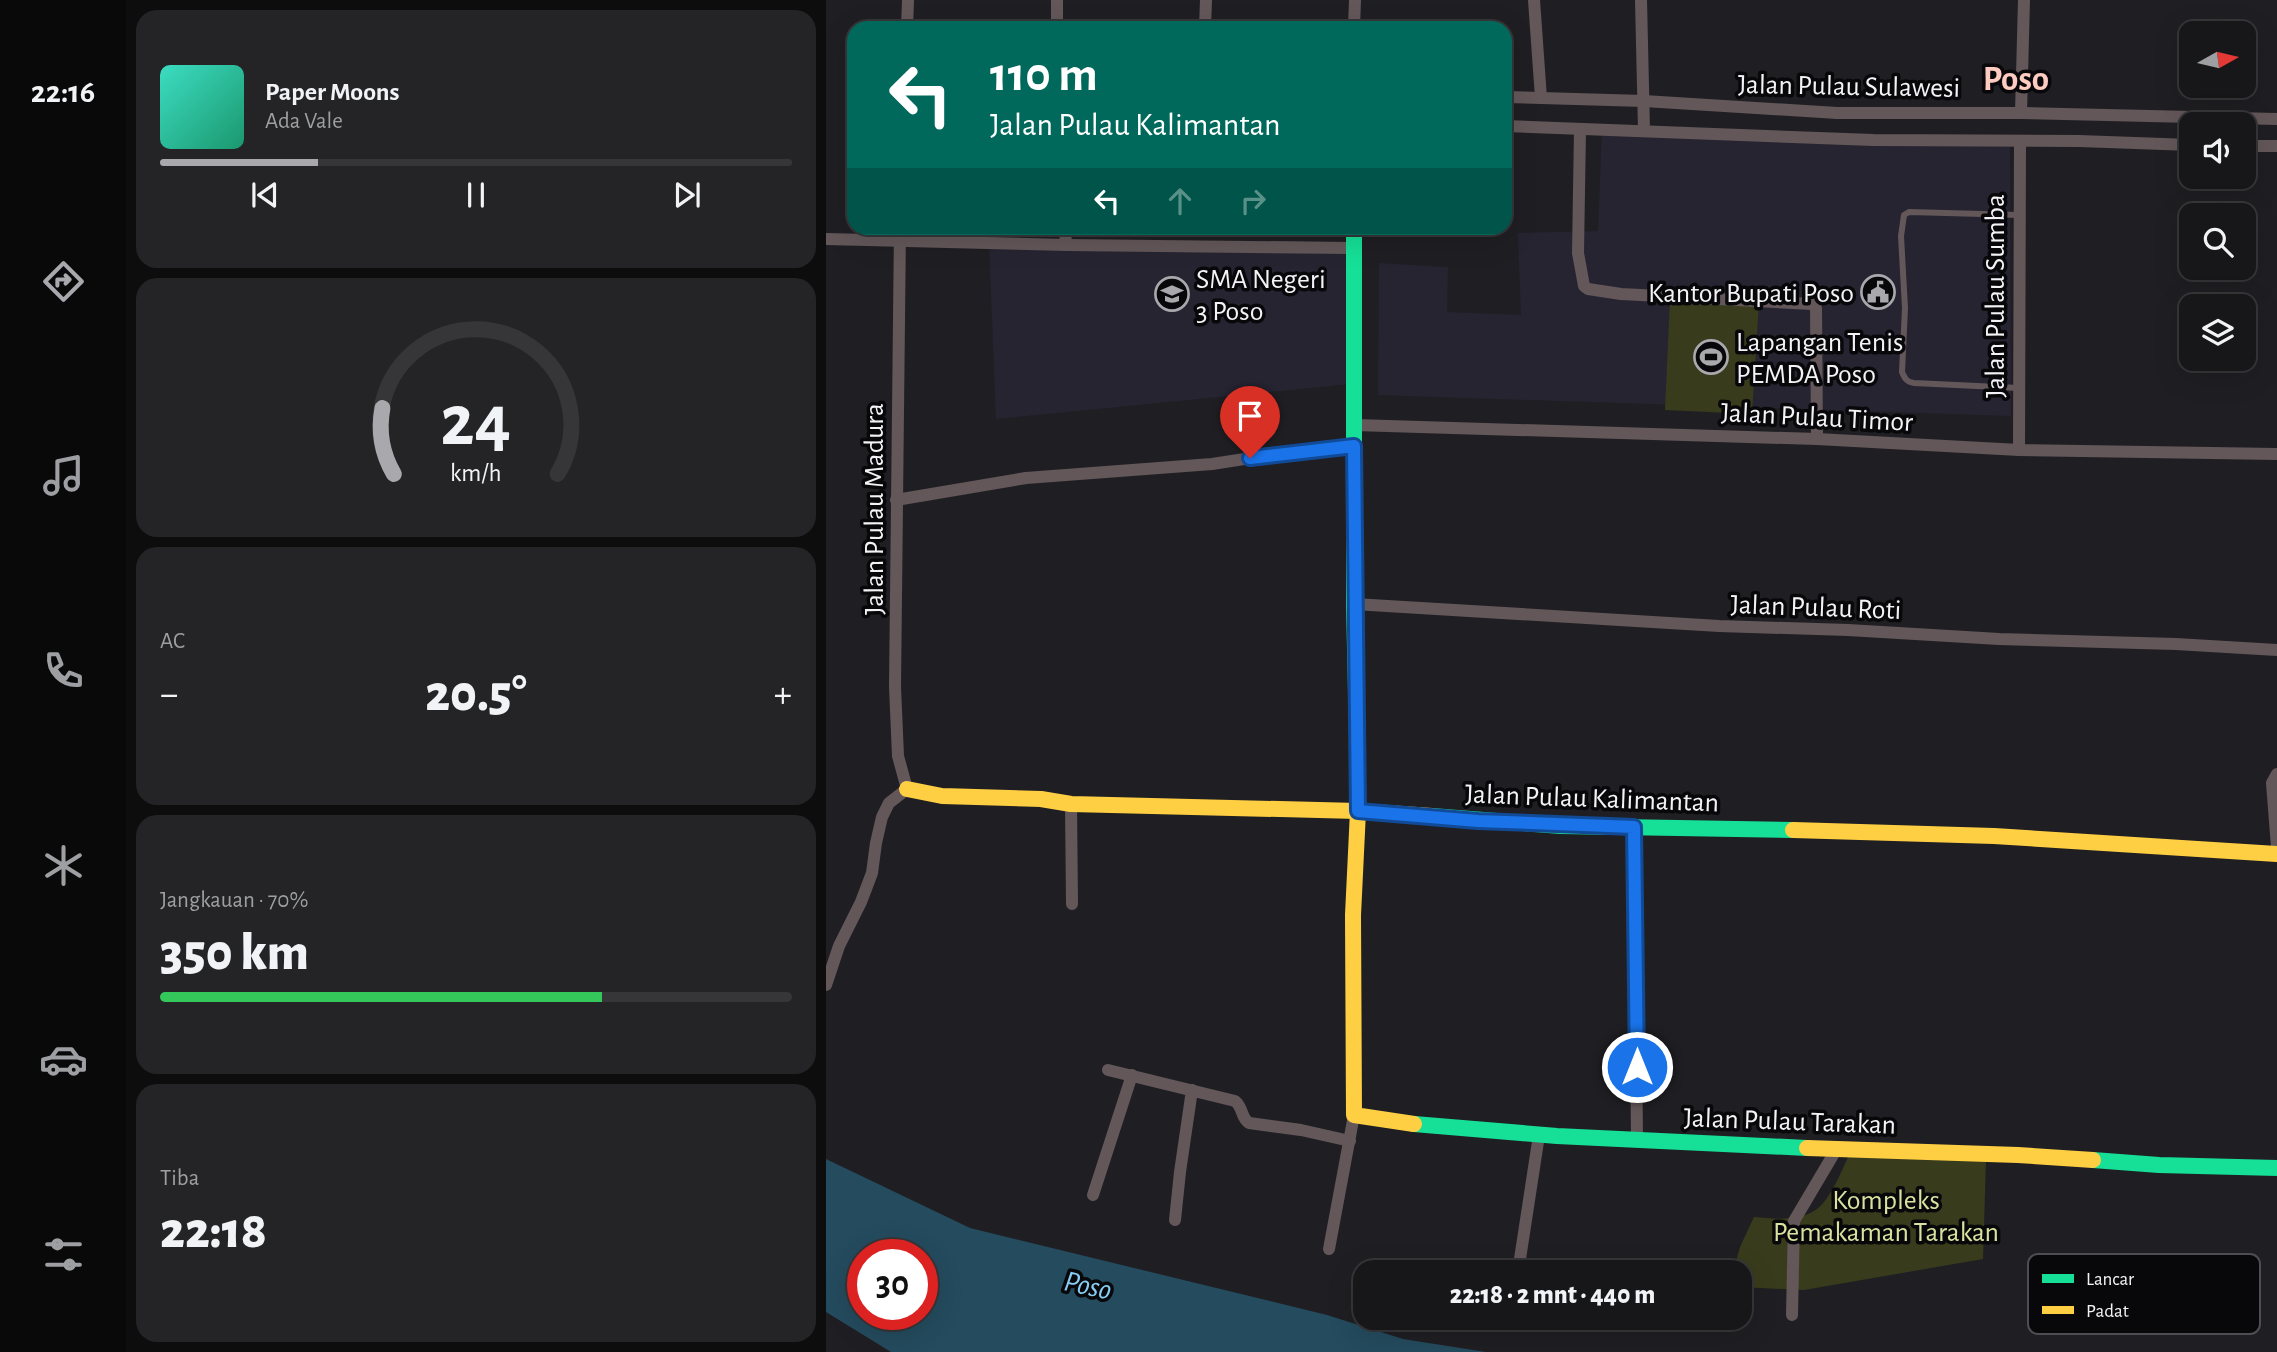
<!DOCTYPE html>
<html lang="id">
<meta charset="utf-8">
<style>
:root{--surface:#17171a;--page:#242427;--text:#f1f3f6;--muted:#9e9fa2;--line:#363639;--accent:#a8a8ad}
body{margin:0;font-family:"Alegreya Sans",sans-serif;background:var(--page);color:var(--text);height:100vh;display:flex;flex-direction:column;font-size:26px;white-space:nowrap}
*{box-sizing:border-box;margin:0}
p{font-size:23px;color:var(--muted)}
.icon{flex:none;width:38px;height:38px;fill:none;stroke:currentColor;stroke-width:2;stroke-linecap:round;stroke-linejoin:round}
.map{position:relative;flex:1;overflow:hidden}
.details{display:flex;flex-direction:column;gap:10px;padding:10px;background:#0d0d0e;width:700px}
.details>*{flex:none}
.hud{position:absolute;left:21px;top:21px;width:665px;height:214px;border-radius:21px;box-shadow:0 7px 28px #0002,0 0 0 2px var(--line);background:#00695c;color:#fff;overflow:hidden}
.needle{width:46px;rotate:82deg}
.fabs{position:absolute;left:1353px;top:21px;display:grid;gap:14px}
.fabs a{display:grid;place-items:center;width:77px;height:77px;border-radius:14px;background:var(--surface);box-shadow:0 7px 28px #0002,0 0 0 2px var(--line);font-size:35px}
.speed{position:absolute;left:21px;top:1239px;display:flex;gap:14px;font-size:35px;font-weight:700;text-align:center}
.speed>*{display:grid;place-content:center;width:91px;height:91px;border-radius:50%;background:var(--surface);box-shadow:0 7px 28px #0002,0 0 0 2px var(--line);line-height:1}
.speed .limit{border:10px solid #d22;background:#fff;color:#111}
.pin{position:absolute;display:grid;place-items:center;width:60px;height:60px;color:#fff;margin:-72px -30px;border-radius:50% 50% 50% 0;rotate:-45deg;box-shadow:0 0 7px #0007}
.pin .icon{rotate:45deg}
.me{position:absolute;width:77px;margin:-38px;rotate:0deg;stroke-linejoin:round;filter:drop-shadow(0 0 5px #0008)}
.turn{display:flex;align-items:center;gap:24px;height:147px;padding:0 28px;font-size:32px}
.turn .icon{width:91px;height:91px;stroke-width:2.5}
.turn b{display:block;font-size:49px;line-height:60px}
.lanes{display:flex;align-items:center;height:66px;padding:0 28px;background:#0003;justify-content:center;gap:35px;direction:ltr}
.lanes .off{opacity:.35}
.big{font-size:52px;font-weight:800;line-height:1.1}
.details .widget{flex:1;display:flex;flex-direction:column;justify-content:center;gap:10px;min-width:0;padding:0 24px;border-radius:21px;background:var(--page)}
.details .dial{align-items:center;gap:0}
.dial svg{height:182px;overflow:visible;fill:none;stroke:var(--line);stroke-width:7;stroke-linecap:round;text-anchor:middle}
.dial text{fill:var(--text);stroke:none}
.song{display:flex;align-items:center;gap:21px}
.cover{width:84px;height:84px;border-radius:10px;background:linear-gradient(135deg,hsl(170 70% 55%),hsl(160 70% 35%))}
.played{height:7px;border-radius:4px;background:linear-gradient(90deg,var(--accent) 25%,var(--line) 25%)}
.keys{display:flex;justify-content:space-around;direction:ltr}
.heat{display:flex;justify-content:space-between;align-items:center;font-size:38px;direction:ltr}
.charge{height:10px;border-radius:5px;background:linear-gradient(90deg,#34c759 70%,var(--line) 0)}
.trip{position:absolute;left:527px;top:1260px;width:399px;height:70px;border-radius:21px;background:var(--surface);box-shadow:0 7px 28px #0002,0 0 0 2px var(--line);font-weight:800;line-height:70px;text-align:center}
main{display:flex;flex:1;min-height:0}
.dock{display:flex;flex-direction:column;width:126px;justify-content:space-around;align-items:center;background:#09090a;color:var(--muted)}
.dock .icon{width:49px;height:49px}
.dock .selected{color:var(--accent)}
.dock b{font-size:32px;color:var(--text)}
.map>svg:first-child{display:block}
</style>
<main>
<nav class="dock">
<b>22:16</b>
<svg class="icon selected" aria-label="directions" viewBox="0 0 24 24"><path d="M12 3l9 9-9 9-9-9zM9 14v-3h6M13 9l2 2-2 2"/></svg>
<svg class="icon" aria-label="music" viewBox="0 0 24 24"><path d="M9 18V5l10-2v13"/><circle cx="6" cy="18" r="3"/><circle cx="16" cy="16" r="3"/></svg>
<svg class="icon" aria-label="phone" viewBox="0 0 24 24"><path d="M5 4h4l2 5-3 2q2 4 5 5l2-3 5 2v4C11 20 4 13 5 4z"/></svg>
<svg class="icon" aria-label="climate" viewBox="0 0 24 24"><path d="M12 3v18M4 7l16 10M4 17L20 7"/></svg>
<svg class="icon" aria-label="car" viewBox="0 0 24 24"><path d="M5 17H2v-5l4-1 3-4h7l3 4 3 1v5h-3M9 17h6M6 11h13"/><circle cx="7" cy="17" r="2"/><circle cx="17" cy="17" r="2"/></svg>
<svg class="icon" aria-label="filters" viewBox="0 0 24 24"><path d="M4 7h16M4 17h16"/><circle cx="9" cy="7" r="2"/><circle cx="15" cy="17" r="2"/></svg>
</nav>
<section class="details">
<div class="widget">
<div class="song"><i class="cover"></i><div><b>Paper Moons</b><p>Ada Vale</p></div></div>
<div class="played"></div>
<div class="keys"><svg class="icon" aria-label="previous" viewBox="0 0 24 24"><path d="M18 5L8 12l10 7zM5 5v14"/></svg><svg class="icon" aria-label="pause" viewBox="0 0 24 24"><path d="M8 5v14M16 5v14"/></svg><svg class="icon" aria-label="next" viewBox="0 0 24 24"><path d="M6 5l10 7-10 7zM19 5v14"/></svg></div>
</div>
<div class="widget dial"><svg viewBox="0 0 100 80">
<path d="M14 69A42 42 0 1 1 86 69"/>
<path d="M14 69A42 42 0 0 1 9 40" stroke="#a8a8ad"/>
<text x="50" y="56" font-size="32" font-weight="700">24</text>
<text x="50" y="72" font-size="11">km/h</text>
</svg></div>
<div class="widget"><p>AC</p>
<div class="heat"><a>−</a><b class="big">20.5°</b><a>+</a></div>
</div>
<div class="widget"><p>Jangkauan · 70%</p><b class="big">350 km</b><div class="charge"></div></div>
<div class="widget"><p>Tiba</p><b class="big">22:18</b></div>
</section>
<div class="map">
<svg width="1451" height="1352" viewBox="0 0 1451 1352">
<rect width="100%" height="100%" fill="#1f1f23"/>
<g fill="#262431">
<polygon points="776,130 1184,145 1185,416 552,395 553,263 622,267 621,312 695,315 692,233 772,231"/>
<polygon points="163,243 526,246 525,384 170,419"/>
</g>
<g fill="#383c1c">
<polygon points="844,299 933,303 926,414 839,410"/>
<path d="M1023 1155 1160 1159 1157 1259 978 1290 914 1287V1272H907L914 1247 928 1217C946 1219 972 1221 988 1211 1003 1203 1016 1170 1023 1155Z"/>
</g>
<path fill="#244b5e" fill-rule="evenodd" d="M0 1159 144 1228 501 1315 577 1339 660 1352H65L0 1312ZM37 1255H96V1314H37Z"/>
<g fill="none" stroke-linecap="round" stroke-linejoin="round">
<path stroke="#635759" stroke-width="6" d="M1193 388 1088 383C1081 382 1079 379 1076 372L1079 308 1075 236 1078 215 1083 212 1193 215"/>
<g stroke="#635759" stroke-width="12">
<polyline points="231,0 231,28"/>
<polyline points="708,0 715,98"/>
<polyline points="815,0 818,130"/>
<polyline points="81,28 82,0"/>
<polyline points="379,28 380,0"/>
<polyline points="528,28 529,0"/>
<polyline points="679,97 818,101 1011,113 1195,113 1451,119"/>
<polyline points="1195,113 1198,0"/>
<polyline points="679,126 1047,140 1253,141 1365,145"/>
<polyline points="754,129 752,253 758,286 762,289 795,294 986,304 990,308 991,439"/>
<polyline points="1418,146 1451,146"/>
<polyline points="239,228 240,245"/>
<polyline points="0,239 240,245 528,248"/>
<polyline points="529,425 991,439 1193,450 1451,454"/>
<polyline points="1193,450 1194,142"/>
<polyline points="70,500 200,478 386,464 451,454 528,446"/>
<polyline points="528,604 893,626 1022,630 1173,639 1350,644 1451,650"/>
<polyline points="1451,774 1446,783 1451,847"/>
<polyline points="245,804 246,904"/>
<polyline points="808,827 811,1140"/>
<polyline points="0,985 13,946 35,902 46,873 50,843 56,817 63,803 81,789 72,756 69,687 74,228"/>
<path d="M282 1070 409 1101C417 1107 415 1118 423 1123L475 1130 524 1141"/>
<polyline points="267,1195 306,1075"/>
<polyline points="349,1220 354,1172 366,1090"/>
<polyline points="503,1249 528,1115"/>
<polyline points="692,1272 713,1135"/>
<polyline points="966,1315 968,1221 1010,1150"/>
</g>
<g stroke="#16e098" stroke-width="16">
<polyline points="528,228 528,604 531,736"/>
<polyline points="606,816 735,826 967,830"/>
<polyline points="588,1124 731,1136 981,1148"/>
<polyline points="1267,1160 1333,1165 1451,1168"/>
</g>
<g stroke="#ffcf43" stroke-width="16">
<polyline points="531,736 532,811 527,915 528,1115 588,1124"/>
<polyline points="81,789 116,796 215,799 245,804 532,811 606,816"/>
<polyline points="967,830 1168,836 1451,854"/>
<polyline points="981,1148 1192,1155 1267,1160"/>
</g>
</g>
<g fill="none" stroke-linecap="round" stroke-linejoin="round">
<g stroke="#114b97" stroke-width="18">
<polyline id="route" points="424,458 528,446 532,811 652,821 808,827 811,1067"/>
</g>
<use href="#route" stroke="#1a73e8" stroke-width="12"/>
</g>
<defs>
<g id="civic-ring" transform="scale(1.75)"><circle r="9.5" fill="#08080b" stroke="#a8a8ad" stroke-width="1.5"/><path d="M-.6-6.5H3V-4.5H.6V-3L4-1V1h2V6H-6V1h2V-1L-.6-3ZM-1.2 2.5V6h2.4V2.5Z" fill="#a8a8ad"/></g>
<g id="school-ring" transform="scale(1.75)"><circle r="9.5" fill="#08080b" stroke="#a8a8ad" stroke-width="1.5"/><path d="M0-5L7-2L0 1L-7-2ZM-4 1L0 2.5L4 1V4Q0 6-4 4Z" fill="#a8a8ad"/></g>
<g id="stadium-ring" transform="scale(1.75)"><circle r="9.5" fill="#08080b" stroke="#a8a8ad" stroke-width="1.5"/><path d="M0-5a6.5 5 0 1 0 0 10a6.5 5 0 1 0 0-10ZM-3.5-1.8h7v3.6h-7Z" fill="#a8a8ad"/></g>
</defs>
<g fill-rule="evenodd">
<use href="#civic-ring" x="1052" y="292"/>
<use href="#school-ring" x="346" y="294"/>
<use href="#stadium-ring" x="885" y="357"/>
</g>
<g text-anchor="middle" stroke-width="7" stroke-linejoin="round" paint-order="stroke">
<g font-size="28" fill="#f2f2f7" stroke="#08080b">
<text transform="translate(1023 85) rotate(1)" y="10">Jalan Pulau Sulawesi</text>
<text transform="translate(1168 296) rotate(-90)" y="10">Jalan Pulau Sumba</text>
<text transform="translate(991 416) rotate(3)" y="10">Jalan Pulau Timor</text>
<text transform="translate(47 509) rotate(-90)" y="10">Jalan Pulau Madura</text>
<text transform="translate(990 606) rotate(2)" y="10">Jalan Pulau Roti</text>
<text transform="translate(766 797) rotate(2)" y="10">Jalan Pulau Kalimantan</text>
<text transform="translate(964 1120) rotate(2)" y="10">Jalan Pulau Tarakan</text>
</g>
<g font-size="28" fill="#f2f2f7" stroke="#08080b" text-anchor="start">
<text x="370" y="288">SMA Negeri<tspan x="370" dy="32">3 Poso</tspan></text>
<text x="1028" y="302" text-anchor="end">Kantor Bupati Poso</text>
<text x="910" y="351">Lapangan Tenis<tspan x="910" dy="32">PEMDA Poso</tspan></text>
</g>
<g font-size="28" fill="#d9e29e" stroke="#08080b">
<text x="1060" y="1209">Kompleks<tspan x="1060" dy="32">Pemakaman Tarakan</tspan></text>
</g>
<g font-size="30" font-style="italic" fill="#86cdf3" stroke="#08080b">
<text transform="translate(262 1285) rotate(12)" y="10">Poso</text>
</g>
<g font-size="35" font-weight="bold" fill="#fecbc1" stroke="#08080b">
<text x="1190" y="90">Poso</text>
</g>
</g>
<rect x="1202" y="1254" width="232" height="80" rx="10" fill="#08080b" stroke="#4e4e52" stroke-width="2"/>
<rect x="1216" y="1274" width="32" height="9" fill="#16e098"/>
<rect x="1216" y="1306" width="32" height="8" fill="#ffcf43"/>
<g font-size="19" fill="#f2f2f7">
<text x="1260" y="1285">Lancar</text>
<text x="1260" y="1317">Padat</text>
</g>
</svg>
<div class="fabs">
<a><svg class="needle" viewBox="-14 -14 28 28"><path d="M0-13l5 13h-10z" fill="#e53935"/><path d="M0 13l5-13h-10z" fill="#9e9fa2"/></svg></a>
<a><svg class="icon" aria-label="sound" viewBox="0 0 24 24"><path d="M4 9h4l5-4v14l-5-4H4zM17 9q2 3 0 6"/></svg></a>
<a><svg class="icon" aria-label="search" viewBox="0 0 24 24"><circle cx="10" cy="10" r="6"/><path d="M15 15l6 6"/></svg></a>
<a><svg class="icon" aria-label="layers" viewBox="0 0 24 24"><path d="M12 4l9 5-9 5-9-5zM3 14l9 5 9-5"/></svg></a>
</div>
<div class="speed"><div class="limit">30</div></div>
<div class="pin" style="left:424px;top:458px;background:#d93025"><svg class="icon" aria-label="arrive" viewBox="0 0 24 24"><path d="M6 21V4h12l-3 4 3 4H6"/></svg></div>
<svg class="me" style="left:811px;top:1067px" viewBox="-20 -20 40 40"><circle r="17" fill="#1a73e8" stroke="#fff" stroke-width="3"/><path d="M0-11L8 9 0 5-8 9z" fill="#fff"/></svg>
<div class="trip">22:18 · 2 mnt · 440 m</div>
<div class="hud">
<div class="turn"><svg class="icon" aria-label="left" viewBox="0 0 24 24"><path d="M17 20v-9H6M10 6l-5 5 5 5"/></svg><div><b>110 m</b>Jalan Pulau Kalimantan</div></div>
<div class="lanes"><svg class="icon" aria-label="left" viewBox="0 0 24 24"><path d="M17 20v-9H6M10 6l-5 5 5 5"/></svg><svg class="icon off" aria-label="ahead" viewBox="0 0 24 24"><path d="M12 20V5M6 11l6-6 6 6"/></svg><svg class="icon off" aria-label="right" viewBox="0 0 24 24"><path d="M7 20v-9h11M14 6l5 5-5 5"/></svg></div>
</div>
</div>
</main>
